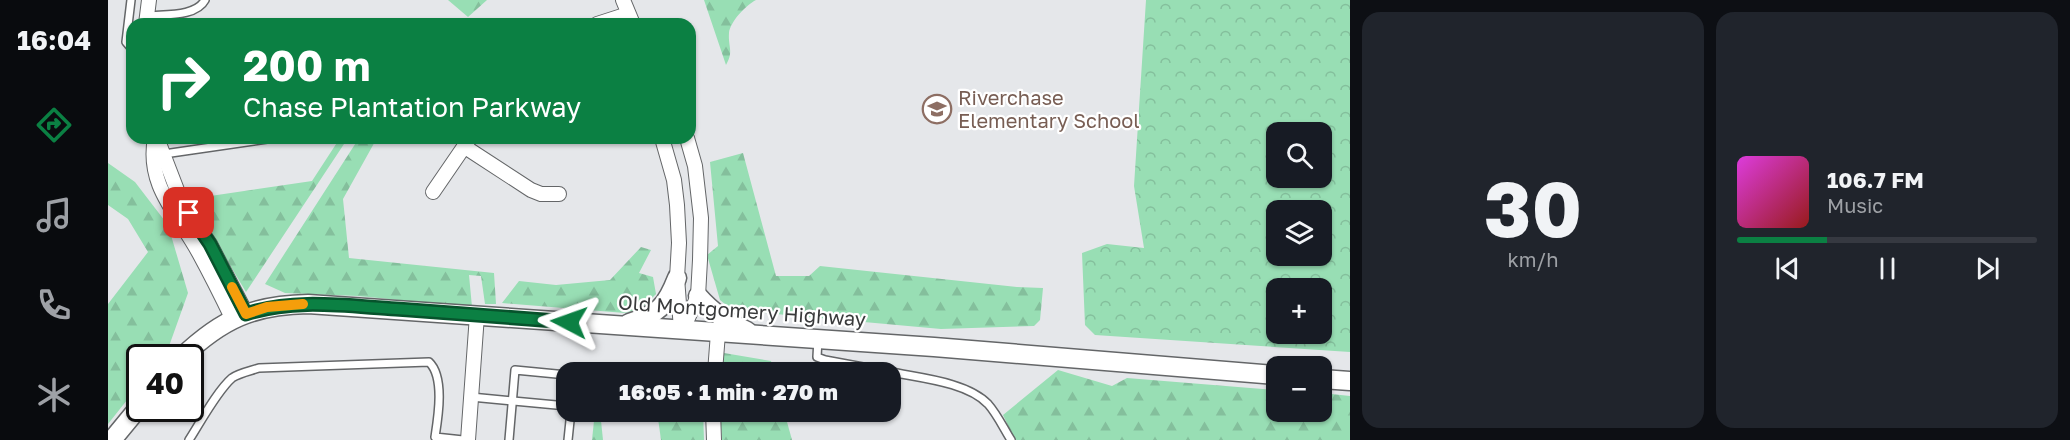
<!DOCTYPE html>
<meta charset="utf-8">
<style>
:root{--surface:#171b24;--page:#20242c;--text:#f1f3f6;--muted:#9ea1a6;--line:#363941;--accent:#0b8043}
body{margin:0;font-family:"Golos Text",sans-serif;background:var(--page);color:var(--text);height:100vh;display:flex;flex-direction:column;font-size:22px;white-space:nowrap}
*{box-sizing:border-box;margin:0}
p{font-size:20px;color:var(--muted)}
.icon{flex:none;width:33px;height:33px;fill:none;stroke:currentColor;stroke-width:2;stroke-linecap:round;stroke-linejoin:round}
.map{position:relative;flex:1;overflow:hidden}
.side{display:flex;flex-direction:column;gap:12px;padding:12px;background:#0d0f14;width:720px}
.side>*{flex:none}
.hud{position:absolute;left:18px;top:18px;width:570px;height:126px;border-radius:18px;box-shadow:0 2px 4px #0004;background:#0b8043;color:#fff;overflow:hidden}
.tools{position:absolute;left:1158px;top:122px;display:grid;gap:12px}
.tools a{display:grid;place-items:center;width:66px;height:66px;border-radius:12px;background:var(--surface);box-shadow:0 2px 4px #0004;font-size:30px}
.speed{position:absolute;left:18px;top:344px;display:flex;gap:12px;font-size:30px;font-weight:700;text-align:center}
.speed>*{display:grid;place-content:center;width:78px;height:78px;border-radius:50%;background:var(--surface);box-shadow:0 2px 4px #0004;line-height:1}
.speed .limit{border:3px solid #111;border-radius:9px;background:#fff;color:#111}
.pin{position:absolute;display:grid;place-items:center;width:51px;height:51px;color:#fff;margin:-26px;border-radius:12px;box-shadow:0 3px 9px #0006}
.me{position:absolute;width:66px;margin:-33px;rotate:274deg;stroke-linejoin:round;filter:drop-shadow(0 0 4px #0008)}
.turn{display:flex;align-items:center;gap:21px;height:126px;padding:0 18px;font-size:27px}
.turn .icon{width:78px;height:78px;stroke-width:2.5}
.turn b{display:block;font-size:42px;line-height:51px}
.side .tile{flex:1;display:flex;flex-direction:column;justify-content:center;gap:9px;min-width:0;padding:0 21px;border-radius:18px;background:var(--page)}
.side .dial{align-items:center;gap:0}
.dial b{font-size:78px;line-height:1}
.song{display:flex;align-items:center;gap:18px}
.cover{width:72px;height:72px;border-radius:9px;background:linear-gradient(135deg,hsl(300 70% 55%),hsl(0 70% 35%))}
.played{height:6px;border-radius:3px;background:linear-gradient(90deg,var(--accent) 30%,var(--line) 30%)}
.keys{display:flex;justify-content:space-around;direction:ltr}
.side .tiles{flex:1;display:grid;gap:12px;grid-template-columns:repeat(2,1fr)}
.trip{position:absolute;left:448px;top:362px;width:345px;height:60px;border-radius:18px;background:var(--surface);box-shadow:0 2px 4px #0004;font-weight:800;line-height:60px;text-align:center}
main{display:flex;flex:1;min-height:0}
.dock{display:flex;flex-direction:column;width:108px;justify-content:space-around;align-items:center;background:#090b0e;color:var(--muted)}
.dock .icon{width:42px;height:42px}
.dock .on{color:var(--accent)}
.dock b{font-size:27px;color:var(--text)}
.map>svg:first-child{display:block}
</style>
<main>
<nav class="dock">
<b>16:04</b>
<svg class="icon on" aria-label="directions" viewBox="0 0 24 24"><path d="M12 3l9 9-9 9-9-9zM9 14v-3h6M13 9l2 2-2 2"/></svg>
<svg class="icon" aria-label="music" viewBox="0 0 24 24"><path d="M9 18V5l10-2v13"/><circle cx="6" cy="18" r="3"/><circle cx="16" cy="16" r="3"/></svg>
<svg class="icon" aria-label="phone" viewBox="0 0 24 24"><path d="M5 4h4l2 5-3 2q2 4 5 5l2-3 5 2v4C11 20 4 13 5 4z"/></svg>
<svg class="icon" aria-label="climate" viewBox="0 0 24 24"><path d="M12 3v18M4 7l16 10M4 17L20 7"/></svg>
</nav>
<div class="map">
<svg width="1242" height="440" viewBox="0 0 1242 440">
<defs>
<pattern id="forest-firs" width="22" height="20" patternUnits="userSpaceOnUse" patternTransform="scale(1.5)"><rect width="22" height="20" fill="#98deb4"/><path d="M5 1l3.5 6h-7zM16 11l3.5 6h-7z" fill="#84bf9c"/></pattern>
<pattern id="park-crowns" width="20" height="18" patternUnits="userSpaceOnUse" patternTransform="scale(1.5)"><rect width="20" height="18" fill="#98deb4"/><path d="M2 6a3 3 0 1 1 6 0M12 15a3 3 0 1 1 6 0" fill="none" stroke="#84bf9c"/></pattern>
</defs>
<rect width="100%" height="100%" fill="#e5e7ea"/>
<g fill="url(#forest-firs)">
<polygon points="340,0 379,0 360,17"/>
<path d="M596 0H648C638 5 622 22 621 33 620 48 626 51 618 65Z"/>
<polygon points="232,138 240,138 138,292 82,199 204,181"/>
<polygon points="251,138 269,138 235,199 241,258 386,273 388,304 377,304 373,276 361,275 364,307 250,296 177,293 157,284"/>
<polygon points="635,153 668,276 701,276 712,266 909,287 935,288 932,320 926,326 833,329 624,310 612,300 599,255 610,246 602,162"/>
<polygon points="0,163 27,182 60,225 80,293 60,349 54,357 32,357 31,385 0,424 0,304 40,252 20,219 0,205"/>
<polygon points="533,247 543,250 531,273 545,277 548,294 533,309 517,313 394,303 411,281 448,285 502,280"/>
<polygon points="616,353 663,361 666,372 614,372"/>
<polygon points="950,370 1004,386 1019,378 1168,390 1168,411 1214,411 1214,393 1242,396 1242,440 907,440 895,415"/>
<polygon points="487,411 492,411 495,440 484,440"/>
<polygon points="549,411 595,411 596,440 553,440"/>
<polygon points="612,411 676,411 684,440 614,440"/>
</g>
<path fill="url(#park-crowns)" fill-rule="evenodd" d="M1038 0H1242V352L987 335 977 325 974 253 999 244 1036 248 1026 186ZM1168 132H1214V177H1168ZM1168 210H1214V255H1168ZM1168 288H1214V333H1168Z"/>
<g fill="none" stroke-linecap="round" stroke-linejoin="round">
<g stroke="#646668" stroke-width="10">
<g id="lane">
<polyline points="23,0 18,42 24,49"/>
<path d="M39 16C56 14 88 17 97 0"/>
<polyline points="56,154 166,138"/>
<polyline points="710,339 709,357 717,360 782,372"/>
<path d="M783 372C812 378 859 382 880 404 889 414 896 429 903 440"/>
<polyline points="363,397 459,406"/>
<path d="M81 440C92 423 109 391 124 378 131 373 142 371 151 368L321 362C337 377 330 418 327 437L355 440"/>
<polyline points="401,440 407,370 459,375"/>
<polyline points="460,440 463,411"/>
</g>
</g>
<g stroke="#646668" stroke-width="16">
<g id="street">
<polyline points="515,0 525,24"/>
<polyline points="38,24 41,0"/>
<polyline points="489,24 520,14"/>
<path d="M47 138C38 186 70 214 91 253 103 275 114 297 125 320"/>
<polyline points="49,138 74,203 102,244 138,313"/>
<polyline points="554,138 566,180 569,205 571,243 569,278 573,329"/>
<polyline points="357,147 423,190 433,194 451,194"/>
<polyline points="325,192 362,138"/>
<polyline points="574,331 590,296 592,260 593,218 587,166 579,138"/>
<polyline points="607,372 610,333"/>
<polyline points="605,411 606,440"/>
<polyline points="360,440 369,315"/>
</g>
</g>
<g stroke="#646668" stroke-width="21">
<g id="secondary">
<path d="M590 296C605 313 619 322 639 331"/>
<path d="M521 323C551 314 558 306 569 278"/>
<path d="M74 357C114 319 145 305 200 304L826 347 1168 375"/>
<polyline points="1214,379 1242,381"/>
<polyline points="4,440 32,406"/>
</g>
</g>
<use href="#lane" stroke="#fff" stroke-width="7"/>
<use href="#street" stroke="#fff" stroke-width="14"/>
<use href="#secondary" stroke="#fff" stroke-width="18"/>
</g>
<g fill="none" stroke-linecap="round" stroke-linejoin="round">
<g stroke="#07532c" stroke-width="15">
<path id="route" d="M81 213 102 244 138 314C186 298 238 306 288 309 346 313 404 318 461 322"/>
</g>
<use href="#route" stroke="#0b8043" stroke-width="10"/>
<polyline stroke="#f59e0b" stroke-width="10" points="124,287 138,314 159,307 195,304"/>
</g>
<defs>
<g id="school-ring" transform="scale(1.5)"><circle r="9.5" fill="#fff" stroke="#8d6e63" stroke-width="1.5"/><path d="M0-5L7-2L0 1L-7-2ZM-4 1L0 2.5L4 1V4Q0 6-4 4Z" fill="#8d6e63"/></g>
</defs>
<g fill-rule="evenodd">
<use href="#school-ring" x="829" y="109"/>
</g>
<g text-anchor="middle" stroke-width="4.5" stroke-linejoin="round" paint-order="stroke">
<g font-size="20" fill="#785e54" stroke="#fff" text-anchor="start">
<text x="850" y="105">Riverchase<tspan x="850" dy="23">Elementary School</tspan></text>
</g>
<g font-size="20" fill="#393a3b" stroke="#fff">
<text transform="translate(634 311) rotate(4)" y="7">Old Montgomery Highway</text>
</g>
</g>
</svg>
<div class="tools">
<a><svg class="icon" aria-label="search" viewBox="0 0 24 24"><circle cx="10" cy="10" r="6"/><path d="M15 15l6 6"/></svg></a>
<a><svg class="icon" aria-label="layers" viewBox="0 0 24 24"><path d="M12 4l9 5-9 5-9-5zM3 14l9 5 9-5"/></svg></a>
<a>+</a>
<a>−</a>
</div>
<div class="speed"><div class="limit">40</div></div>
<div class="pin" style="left:81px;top:213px;background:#d93025"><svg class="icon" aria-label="arrive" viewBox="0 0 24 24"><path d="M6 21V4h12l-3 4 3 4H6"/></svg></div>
<svg class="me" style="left:461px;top:322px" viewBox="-20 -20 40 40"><path d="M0-17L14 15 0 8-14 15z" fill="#0b8043" stroke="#fff" stroke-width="4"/></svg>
<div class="trip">16:05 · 1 min · 270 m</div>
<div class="hud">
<div class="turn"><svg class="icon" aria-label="right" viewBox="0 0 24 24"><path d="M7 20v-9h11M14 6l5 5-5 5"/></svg><div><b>200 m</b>Chase Plantation Parkway</div></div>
</div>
</div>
<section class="side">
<div class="tiles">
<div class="tile dial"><b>30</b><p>km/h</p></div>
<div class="tile">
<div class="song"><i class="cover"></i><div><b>106.7 FM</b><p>Music</p></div></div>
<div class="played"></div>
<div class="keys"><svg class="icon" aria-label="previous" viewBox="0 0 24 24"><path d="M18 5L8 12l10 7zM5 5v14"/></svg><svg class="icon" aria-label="pause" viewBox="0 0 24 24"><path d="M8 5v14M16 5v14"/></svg><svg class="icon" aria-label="next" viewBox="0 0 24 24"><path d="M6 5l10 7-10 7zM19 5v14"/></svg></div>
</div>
</div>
</section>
</main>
